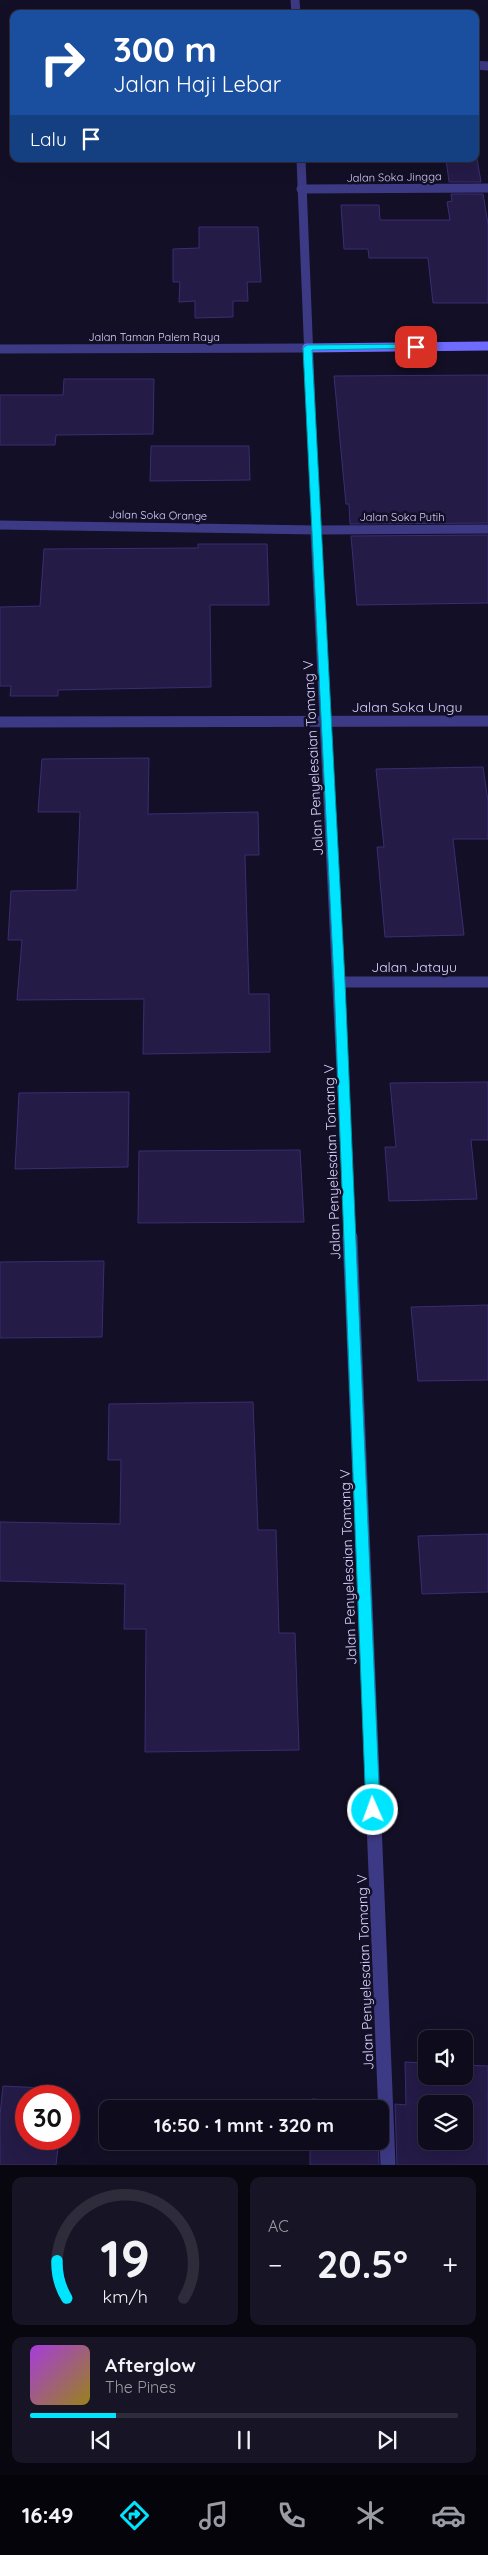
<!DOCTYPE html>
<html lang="id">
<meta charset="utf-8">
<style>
:root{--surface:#0e0b1c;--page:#171425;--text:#f1f3f6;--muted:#9b9ba3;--line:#2e2b3b;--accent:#00e5ff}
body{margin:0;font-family:Quicksand,sans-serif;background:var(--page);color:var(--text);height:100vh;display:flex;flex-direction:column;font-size:19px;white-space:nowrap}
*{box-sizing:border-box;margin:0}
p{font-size:16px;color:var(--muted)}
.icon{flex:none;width:28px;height:28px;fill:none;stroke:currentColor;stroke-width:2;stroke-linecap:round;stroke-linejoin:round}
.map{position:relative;height:2165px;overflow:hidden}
.side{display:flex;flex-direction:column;gap:12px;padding:12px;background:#08060f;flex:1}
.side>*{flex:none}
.hud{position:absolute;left:10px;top:10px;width:469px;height:152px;border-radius:10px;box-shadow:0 5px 20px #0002,0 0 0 1px var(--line);background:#1a4fa0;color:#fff;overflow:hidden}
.controls{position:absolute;left:418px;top:2030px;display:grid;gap:10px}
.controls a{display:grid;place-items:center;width:55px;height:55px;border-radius:10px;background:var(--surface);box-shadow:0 5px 20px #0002,0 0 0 1px var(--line);font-size:25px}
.speed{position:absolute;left:15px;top:2085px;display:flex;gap:10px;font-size:25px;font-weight:700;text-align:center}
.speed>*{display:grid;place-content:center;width:65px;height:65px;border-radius:50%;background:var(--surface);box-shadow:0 5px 20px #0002,0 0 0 1px var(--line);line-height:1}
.speed .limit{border:8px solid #d22;background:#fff;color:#111}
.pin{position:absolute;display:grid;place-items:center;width:42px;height:42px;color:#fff;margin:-21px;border-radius:10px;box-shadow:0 2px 8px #0006}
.me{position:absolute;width:55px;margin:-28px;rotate:358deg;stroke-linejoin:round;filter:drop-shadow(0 0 4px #0008)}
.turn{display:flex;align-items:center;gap:18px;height:105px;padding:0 20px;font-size:22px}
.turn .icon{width:65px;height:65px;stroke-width:2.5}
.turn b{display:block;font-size:35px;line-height:42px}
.then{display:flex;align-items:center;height:48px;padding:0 20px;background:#0003;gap:10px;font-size:19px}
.big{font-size:38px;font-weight:700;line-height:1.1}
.side .card{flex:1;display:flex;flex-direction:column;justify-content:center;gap:8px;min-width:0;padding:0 18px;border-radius:10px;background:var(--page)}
.side .dial{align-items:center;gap:0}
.dial svg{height:130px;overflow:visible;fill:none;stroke:var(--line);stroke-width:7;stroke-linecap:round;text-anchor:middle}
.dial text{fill:var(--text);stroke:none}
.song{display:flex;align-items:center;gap:15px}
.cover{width:60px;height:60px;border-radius:8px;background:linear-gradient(135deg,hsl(280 70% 55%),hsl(50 70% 35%))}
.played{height:5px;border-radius:2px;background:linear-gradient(90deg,var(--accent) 20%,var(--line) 20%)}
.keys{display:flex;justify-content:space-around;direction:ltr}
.heat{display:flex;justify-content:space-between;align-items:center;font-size:28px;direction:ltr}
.side .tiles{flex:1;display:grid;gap:12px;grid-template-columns:1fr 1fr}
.card:last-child{grid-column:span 2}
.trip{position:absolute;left:99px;top:2100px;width:290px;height:50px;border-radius:10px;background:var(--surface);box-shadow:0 5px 20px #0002,0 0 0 1px var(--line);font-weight:700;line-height:50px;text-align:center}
.tabs{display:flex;height:80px;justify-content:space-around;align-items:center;background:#06040b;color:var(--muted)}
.tabs .icon{width:35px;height:35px}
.tabs .active{color:var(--accent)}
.tabs b{font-size:22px;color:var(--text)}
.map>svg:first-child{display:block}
</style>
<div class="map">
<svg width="488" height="2165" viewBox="0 0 488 2165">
<rect width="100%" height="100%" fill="#130f26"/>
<g fill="#241b47" stroke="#3b2d73" fill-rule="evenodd">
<polygon points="446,159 477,159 481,182 449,182"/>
<polygon points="451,194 483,194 488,224 488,303 433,303 428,258 369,258 368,249 344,249 341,205 379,205 380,220 450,220 447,202 452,201"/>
<polygon points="199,227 258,227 261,282 247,282 248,301 233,301 233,317 195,318 195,301 179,302 180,282 173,282 173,249 199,248"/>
<polygon points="488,375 488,523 350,524 349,504 346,504 334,376"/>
<polygon points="64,379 154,379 153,434 56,435 55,445 0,445 0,395 63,395"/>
<polygon points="151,446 249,446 250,480 150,481"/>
<polygon points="488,535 488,603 357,605 351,536"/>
<polygon points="198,544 267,544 269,605 210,605 211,687 58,690 58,696 10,696 11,686 0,686 0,607 40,606 44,549 198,548"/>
<polygon points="149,758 148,814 258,812 259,855 245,855 249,994 269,994 270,1052 143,1054 144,999 17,1000 22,940 8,940 11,891 77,890 80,812 38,812 42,759"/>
<polygon points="483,767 488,801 488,839 453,839 464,935 385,937 377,847 384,847 376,769"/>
<polygon points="488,1082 488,1140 471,1140 477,1199 389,1201 385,1147 396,1147 390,1083"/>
<polygon points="129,1092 128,1167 15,1169 19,1093"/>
<polygon points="300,1150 304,1222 138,1223 139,1151"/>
<polygon points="104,1261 102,1337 0,1338 0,1262"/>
<polygon points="488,1305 488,1380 418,1381 411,1307"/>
<polygon points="253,1402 258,1530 276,1530 279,1633 295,1633 299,1750 145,1752 146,1629 124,1629 125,1584 0,1581 0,1522 120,1524 121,1460 108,1460 109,1404"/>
<polygon points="488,1534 488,1592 422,1594 418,1536"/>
<path d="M405 2062 426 2063V2076H464V2065L488 2066V2165H397L395 2104 406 2105ZM426 2104H464V2141H426Z"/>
<polygon points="3,2086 63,2089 62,2096 26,2096 26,2139 59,2139 56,2165 0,2165 0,2115"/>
<polygon points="312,2099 376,2103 376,2109 311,2109"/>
<polygon points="310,2141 378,2141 379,2165 310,2165"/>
</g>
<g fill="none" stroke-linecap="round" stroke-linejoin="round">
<g stroke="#3d3a85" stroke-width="9">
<polyline points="295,0 296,14"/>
<polyline points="475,65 488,66"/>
<polyline points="301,159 316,534"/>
<polyline points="301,189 488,188"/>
<polyline points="0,349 307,348"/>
<polyline points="0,525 316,530 488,529"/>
</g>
<g stroke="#3d3a85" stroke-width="11">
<polyline points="316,533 350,1238"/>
<polyline points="0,722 488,721"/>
<polyline points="339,982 488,982"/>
</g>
<polyline stroke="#3d3a85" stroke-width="15" points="350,1237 388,2165"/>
<polyline stroke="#6f6bff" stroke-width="9" points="307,348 488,346"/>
</g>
<polygon fill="#00e5ff" stroke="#0095a6" points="416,344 420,347 419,348 312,350 345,982 380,1810 378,1815 373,1817 368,1815 366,1810 334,982 303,348 307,345"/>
<g text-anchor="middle" stroke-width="5" stroke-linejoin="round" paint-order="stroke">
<g font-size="11" fill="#d9d4ff" stroke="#130f26">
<text transform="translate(394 177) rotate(-1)" y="4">Jalan Soka Jingga</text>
<text x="154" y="341">Jalan Taman Palem Raya</text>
<text transform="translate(158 515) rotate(1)" y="4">Jalan Soka Orange</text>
<text x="402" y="521">Jalan Soka Putih</text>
</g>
<g font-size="14" fill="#d9d4ff" stroke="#130f26">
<text x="407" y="712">Jalan Soka Ungu</text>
<text transform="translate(313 758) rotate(-93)" y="5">Jalan Penyelesaian Tomang V</text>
<text x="414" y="972">Jalan Jatayu</text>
<text transform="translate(332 1162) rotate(-92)" y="5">Jalan Penyelesaian Tomang V</text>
<text transform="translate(348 1567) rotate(-92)" y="5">Jalan Penyelesaian Tomang V</text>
<text transform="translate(365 1972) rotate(-92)" y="5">Jalan Penyelesaian Tomang V</text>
</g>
</g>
</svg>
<div class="controls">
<a><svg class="icon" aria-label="sound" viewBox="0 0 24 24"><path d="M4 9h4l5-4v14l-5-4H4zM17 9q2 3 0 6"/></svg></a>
<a><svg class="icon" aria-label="layers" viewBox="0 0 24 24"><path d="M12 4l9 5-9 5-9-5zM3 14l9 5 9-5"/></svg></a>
</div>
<div class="speed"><div class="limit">30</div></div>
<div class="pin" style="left:416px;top:347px;background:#d93025"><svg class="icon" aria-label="arrive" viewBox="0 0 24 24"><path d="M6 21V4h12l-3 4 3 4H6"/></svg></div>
<svg class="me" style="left:373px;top:1810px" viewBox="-20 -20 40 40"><circle r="17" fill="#00e5ff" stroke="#fff" stroke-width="3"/><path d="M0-11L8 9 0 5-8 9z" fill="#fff"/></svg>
<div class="trip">16:50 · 1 mnt · 320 m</div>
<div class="hud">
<div class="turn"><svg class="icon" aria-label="right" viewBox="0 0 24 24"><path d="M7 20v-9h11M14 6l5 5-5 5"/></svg><div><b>300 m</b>Jalan Haji Lebar</div></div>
<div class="then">Lalu<svg class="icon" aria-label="arrive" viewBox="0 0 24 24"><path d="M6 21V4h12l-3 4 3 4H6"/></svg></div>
</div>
</div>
<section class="side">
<div class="tiles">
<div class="card dial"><svg viewBox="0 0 100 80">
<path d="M14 69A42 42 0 1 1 86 69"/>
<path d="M14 69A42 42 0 0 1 8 46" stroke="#00e5ff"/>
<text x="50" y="56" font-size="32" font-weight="700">19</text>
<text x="50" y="72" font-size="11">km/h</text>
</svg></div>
<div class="card"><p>AC</p>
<div class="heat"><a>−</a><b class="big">20.5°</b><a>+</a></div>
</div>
<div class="card">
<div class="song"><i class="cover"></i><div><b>Afterglow</b><p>The Pines</p></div></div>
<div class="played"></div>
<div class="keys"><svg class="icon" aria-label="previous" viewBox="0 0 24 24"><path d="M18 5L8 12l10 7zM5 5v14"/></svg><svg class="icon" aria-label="pause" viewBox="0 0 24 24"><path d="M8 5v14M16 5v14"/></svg><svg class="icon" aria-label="next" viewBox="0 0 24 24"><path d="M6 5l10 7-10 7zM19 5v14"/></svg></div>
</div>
</div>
</section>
<nav class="tabs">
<b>16:49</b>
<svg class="icon active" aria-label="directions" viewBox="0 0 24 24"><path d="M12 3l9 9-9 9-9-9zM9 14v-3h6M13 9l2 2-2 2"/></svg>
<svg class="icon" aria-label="music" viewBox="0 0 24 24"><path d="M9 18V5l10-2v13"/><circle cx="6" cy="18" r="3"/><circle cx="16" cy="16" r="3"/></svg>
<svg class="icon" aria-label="phone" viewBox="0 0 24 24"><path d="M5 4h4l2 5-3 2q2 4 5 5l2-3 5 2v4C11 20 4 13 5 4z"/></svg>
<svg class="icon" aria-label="climate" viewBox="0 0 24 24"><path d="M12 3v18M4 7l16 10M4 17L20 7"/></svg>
<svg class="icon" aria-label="car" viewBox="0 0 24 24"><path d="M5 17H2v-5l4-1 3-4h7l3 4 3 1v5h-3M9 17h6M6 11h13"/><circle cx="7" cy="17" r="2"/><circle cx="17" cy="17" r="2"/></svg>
</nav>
